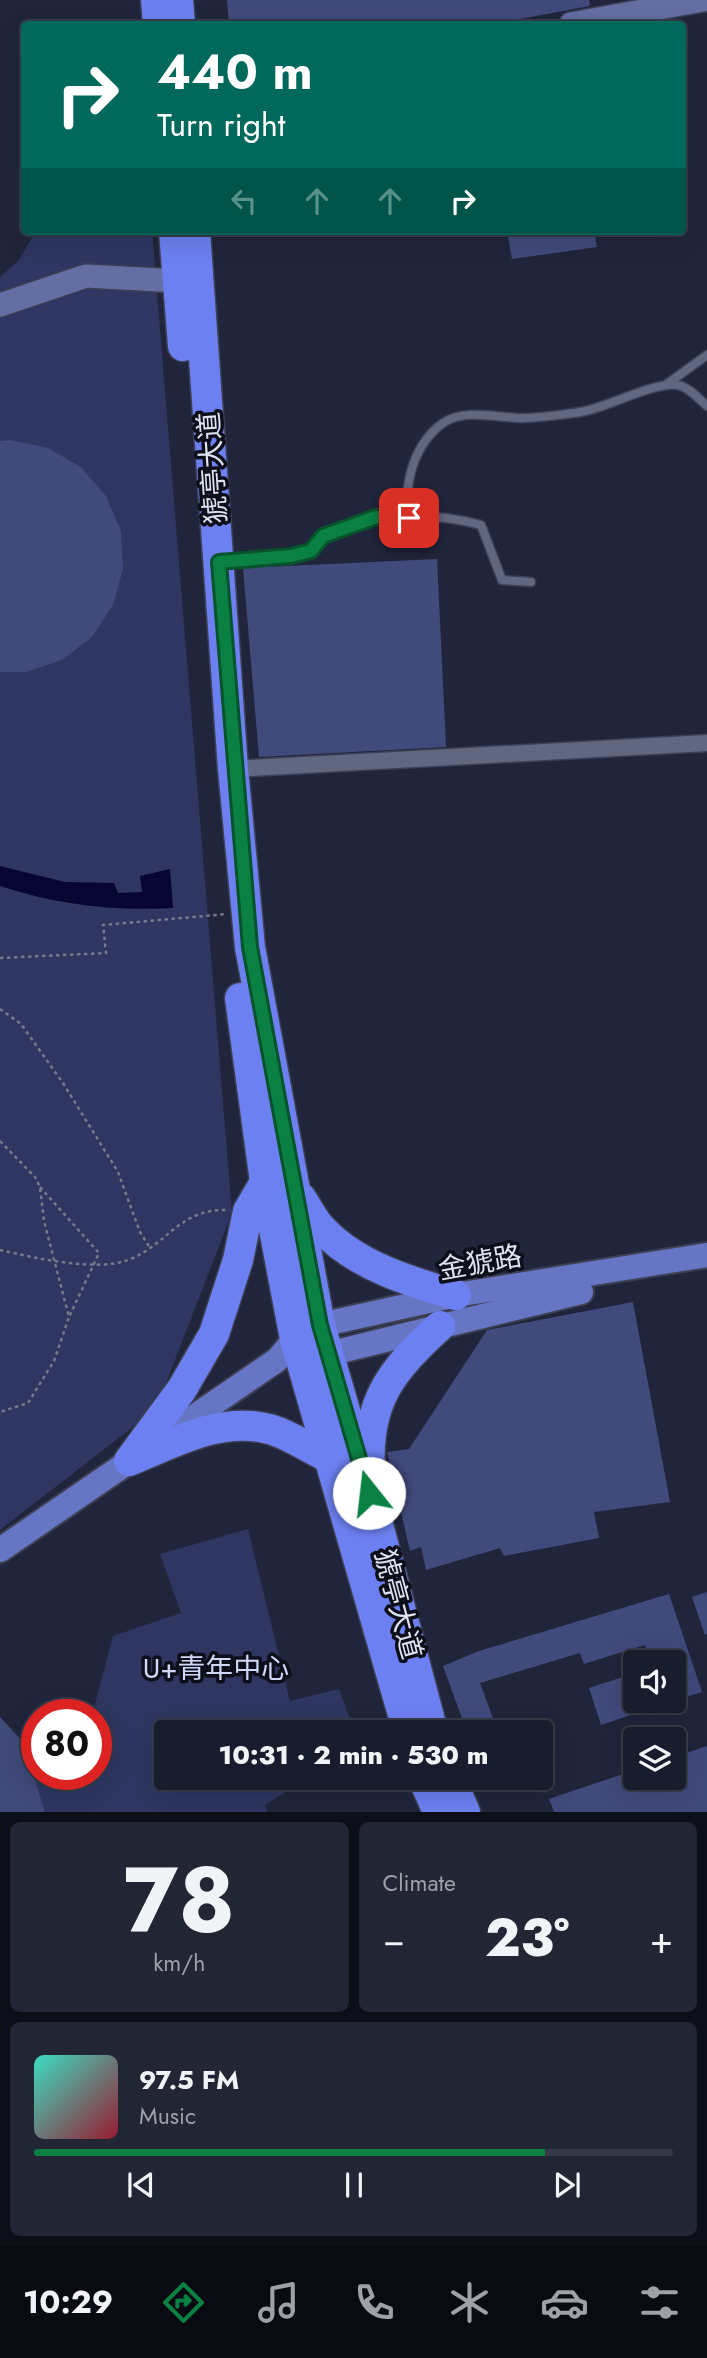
<!DOCTYPE html>
<meta charset="utf-8">
<style>
:root{--surface:#181c2c;--page:#212534;--text:#f1f3f6;--muted:#9fa1a9;--line:#363a48;--accent:#0b8043}
body{margin:0;font-family:Jost,"Noto Sans SC",sans-serif;background:var(--page);color:var(--text);height:100vh;display:flex;flex-direction:column;font-size:26px;white-space:nowrap}
*{box-sizing:border-box;margin:0}
p{font-size:23px;color:var(--muted)}
.icon{flex:none;width:38px;height:38px;fill:none;stroke:currentColor;stroke-width:2;stroke-linecap:round;stroke-linejoin:round}
.map{position:relative;height:1812px;overflow:hidden}
.drawer{display:flex;flex-direction:column;gap:10px;padding:10px;background:#0d0f18;flex:1}
.drawer>*{flex:none}
.top-card{position:absolute;left:21px;top:21px;width:665px;height:214px;border-radius:7px;box-shadow:0 7px 28px #0002,0 0 0 2px var(--line);background:#00695c;color:#fff;overflow:hidden}
.fabs{position:absolute;left:623px;top:1650px;display:grid;gap:14px}
.fabs a{display:grid;place-items:center;width:63px;height:63px;border-radius:7px;background:var(--surface);box-shadow:0 7px 28px #0002,0 0 0 2px var(--line);font-size:35px}
.speed{position:absolute;left:21px;top:1699px;display:flex;gap:14px;font-size:35px;font-weight:700;text-align:center}
.speed>*{display:grid;place-content:center;width:91px;height:91px;border-radius:50%;background:var(--surface);box-shadow:0 7px 28px #0002,0 0 0 2px var(--line);line-height:1}
.speed .limit{border:10px solid #d22;background:#fff;color:#111}
.pin{position:absolute;display:grid;place-items:center;width:60px;height:60px;color:#fff;margin:-30px;border-radius:14px;box-shadow:0 4px 10px #0006}
.me{position:absolute;width:77px;margin:-38px;rotate:344deg;stroke-linejoin:round;filter:drop-shadow(0 0 5px #0008)}
.turn{display:flex;align-items:center;gap:24px;height:147px;padding:0 21px;font-size:32px}
.turn .icon{width:91px;height:91px;stroke-width:2.5}
.turn b{display:block;font-size:49px;line-height:60px}
.lanes{display:flex;align-items:center;height:66px;padding:0 21px;background:#0003;justify-content:center;gap:35px;direction:ltr}
.lanes .off{opacity:.35}
.big{font-size:52px;font-weight:800;line-height:1.1}
.drawer .widget{flex:1;display:flex;flex-direction:column;justify-content:center;gap:10px;min-width:0;padding:0 24px;border-radius:10px;background:var(--page)}
.drawer .dial{align-items:center;gap:0}
.dial b{font-size:91px;line-height:1}
.song{display:flex;align-items:center;gap:21px}
.cover{width:84px;height:84px;border-radius:10px;background:linear-gradient(135deg,hsl(170 70% 55%),hsl(350 70% 35%))}
.played{height:7px;border-radius:4px;background:linear-gradient(90deg,var(--accent) 80%,var(--line) 80%)}
.keys{display:flex;justify-content:space-around;direction:ltr}
.heat{display:flex;justify-content:space-between;align-items:center;font-size:38px;direction:ltr}
.drawer .tiles{flex:1;display:grid;gap:10px;grid-template-columns:1fr 1fr}
.widget:last-child{grid-column:span 2}
.trip{position:absolute;left:154px;top:1720px;width:399px;height:70px;border-radius:7px;background:var(--surface);box-shadow:0 7px 28px #0002,0 0 0 2px var(--line);font-weight:800;line-height:70px;text-align:center}
.menu{display:flex;height:112px;justify-content:space-around;align-items:center;background:#0a0b12;color:var(--muted)}
.menu .icon{width:49px;height:49px}
.menu .active{color:var(--accent)}
.menu b{font-size:32px;color:var(--text)}
.map>svg:first-child{display:block}
</style>
<div class="map">
<svg width="707" height="1812" viewBox="0 0 707 1812">
<rect width="100%" height="100%" fill="#20253b"/>
<g fill="#2e3661">
<polygon points="36,231 152,231 232,1213 156,1409 0,1530 0,277 19,260"/>
<polygon points="248,1529 290,1701 339,1689 353,1728 342,1732 166,1732 166,1778 308,1778 265,1805 267,1812 45,1812 23,1742 37,1739 37,1774 96,1774 96,1715 92,1715 113,1636 181,1613 160,1554"/>
</g>
<path fill="#060630" d="M0 866 65 882 114 883 118 893 142 892 140 876 170 869 173 908C112 911 58 905 0 886Z"/>
<g fill="#404a7b">
<polygon points="227,0 589,0 590,6 493,24 229,24"/>
<polygon points="507,231 594,231 597,247 512,259"/>
<polygon points="11,440 48,448 81,467 106,496 121,531 123,569 113,605 92,637 62,660 26,672 0,672 0,441"/>
<polygon points="437,559 446,747 259,757 243,568"/>
<polygon points="633,1302 670,1502 594,1512 599,1538 504,1556 500,1548 426,1570 421,1547 410,1551 387,1452 409,1449 487,1330"/>
<polygon points="707,1592 707,1634 705,1635 692,1597"/>
<polygon points="669,1594 702,1692 674,1701 674,1662 651,1662 645,1645 584,1664 580,1653 480,1683 498,1732 467,1732 443,1666 479,1651"/>
<polygon points="635,1673 635,1701 667,1703 601,1725 589,1688"/>
<polygon points="0,1717 23,1742 45,1812 0,1812"/>
<polygon points="707,1746 707,1812 554,1812 549,1799 635,1770 635,1778 674,1778 674,1757"/>
</g>
<g fill="none" stroke-linecap="round" stroke-linejoin="round">
<g stroke="#3d4054" stroke-width="11">
<g id="lane">
<polyline points="667,384 707,355"/>
<path d="M409 518C403 484 414 444 443 423 464 408 498 418 522 418 536 418 571 414 585 411 610 406 654 382 677 385 688 386 699 399 707 406"/>
<path d="M225 562C250 560 287 563 310 551 316 548 319 539 324 536 363 510 438 513 481 525L502 580 531 582"/>
</g>
</g>
<g stroke="#3d4054" stroke-width="19">
<polyline id="street" points="233,769 707,743"/>
</g>
<g stroke="#3d4054" stroke-width="26">
<g id="secondary">
<polyline points="571,24 703,0"/>
<polyline points="0,305 86,276 178,281"/>
</g>
</g>
<g stroke="#3d4054" stroke-width="28">
<g id="primary">
<polyline points="312,1361 328,1354 581,1292"/>
<polyline points="0,1550 277,1360 295,1339 320,1325 456,1295 707,1255"/>
</g>
</g>
<g stroke="#3d4054" stroke-width="33">
<g id="highway">
<polyline points="156,0 158,24"/>
<polyline points="178,0 180,24"/>
<polyline points="174,231 183,346"/>
<polyline points="195,231 233,769 250,947 320,1325 376,1517 433,1732"/>
<polyline points="240,998 265,1182 295,1339 408,1732"/>
<path d="M265 1182 248 1211 238 1260 214 1334 182 1389 129 1461C174 1443 220 1416 269 1429 289 1434 309 1449 328 1457"/>
<path d="M301 1198C308 1208 314 1222 323 1230 357 1266 411 1282 456 1295"/>
<path d="M370 1468C366 1401 393 1368 440 1326"/>
<polyline points="423,1778 438,1812"/>
<polyline points="450,1778 465,1812"/>
</g>
</g>
<g stroke="#74798b" stroke-width="2.5" stroke-dasharray="3.5 3.5" stroke-linecap="butt">
<polyline points="0,958 106,953 103,925 227,914"/>
<polyline points="0,1009 21,1024 63,1083 118,1172 140,1232 150,1248"/>
<polyline points="0,1141 35,1177 40,1187 44,1221 69,1317 54,1361 28,1403 0,1412"/>
<polyline points="40,1187 99,1253 69,1317"/>
<path d="M0 1250C35 1258 95 1272 128 1260 168 1245 178 1209 227 1210"/>
</g>
<use href="#lane" stroke="#606781" stroke-width="8"/>
<use href="#street" stroke="#606781" stroke-width="16"/>
<use href="#secondary" stroke="#646ea3" stroke-width="23"/>
<use href="#primary" stroke="#6776c4" stroke-width="24"/>
<use href="#highway" stroke="#6c80f1" stroke-width="30"/>
</g>
<g fill="none" stroke-linecap="round" stroke-linejoin="round">
<g stroke="#07532c" stroke-width="18">
<polyline id="route" points="369,1493 320,1325 250,947 219,562 291,556 311,551 323,536 376,517 409,518"/>
</g>
<use href="#route" stroke="#0b8043" stroke-width="12"/>
</g>
<g text-anchor="middle" stroke-width="7" stroke-linejoin="round" paint-order="stroke">
<g font-size="28" fill="#dee2f1" stroke="#0c0f19">
<text transform="translate(212 468) rotate(-94)" y="10">猇亭大道</text>
<text transform="translate(480 1262) rotate(-10)" y="10">金猇路</text>
<text transform="translate(399 1604) rotate(75)" y="10">猇亭大道</text>
</g>
<g font-size="28" fill="#d0d8f8" stroke="#0c0f19">
<text x="216" y="1678">U+青年中心</text>
</g>
</g>
</svg>
<div class="fabs">
<a><svg class="icon" aria-label="sound" viewBox="0 0 24 24"><path d="M4 9h4l5-4v14l-5-4H4zM17 9q2 3 0 6"/></svg></a>
<a><svg class="icon" aria-label="layers" viewBox="0 0 24 24"><path d="M12 4l9 5-9 5-9-5zM3 14l9 5 9-5"/></svg></a>
</div>
<div class="speed"><div class="limit">80</div></div>
<div class="pin" style="left:409px;top:518px;background:#d93025"><svg class="icon" aria-label="arrive" viewBox="0 0 24 24"><path d="M6 21V4h12l-3 4 3 4H6"/></svg></div>
<svg class="me" style="left:369px;top:1493px" viewBox="-20 -20 40 40"><circle r="19" fill="#fff"/><path d="M0-13L10 11 0 6-10 11z" fill="#0b8043"/></svg>
<div class="trip">10:31 · 2 min · 530 m</div>
<div class="top-card">
<div class="turn"><svg class="icon" aria-label="right" viewBox="0 0 24 24"><path d="M7 20v-9h11M14 6l5 5-5 5"/></svg><div><b>440 m</b>Turn right</div></div>
<div class="lanes"><svg class="icon off" aria-label="left" viewBox="0 0 24 24"><path d="M17 20v-9H6M10 6l-5 5 5 5"/></svg><svg class="icon off" aria-label="ahead" viewBox="0 0 24 24"><path d="M12 20V5M6 11l6-6 6 6"/></svg><svg class="icon off" aria-label="ahead" viewBox="0 0 24 24"><path d="M12 20V5M6 11l6-6 6 6"/></svg><svg class="icon" aria-label="right" viewBox="0 0 24 24"><path d="M7 20v-9h11M14 6l5 5-5 5"/></svg></div>
</div>
</div>
<section class="drawer">
<div class="tiles">
<div class="widget dial"><b>78</b><p>km/h</p></div>
<div class="widget"><p>Climate</p>
<div class="heat"><a>−</a><b class="big">23°</b><a>+</a></div>
</div>
<div class="widget">
<div class="song"><i class="cover"></i><div><b>97.5 FM</b><p>Music</p></div></div>
<div class="played"></div>
<div class="keys"><svg class="icon" aria-label="previous" viewBox="0 0 24 24"><path d="M18 5L8 12l10 7zM5 5v14"/></svg><svg class="icon" aria-label="pause" viewBox="0 0 24 24"><path d="M8 5v14M16 5v14"/></svg><svg class="icon" aria-label="next" viewBox="0 0 24 24"><path d="M6 5l10 7-10 7zM19 5v14"/></svg></div>
</div>
</div>
</section>
<nav class="menu">
<b>10:29</b>
<svg class="icon active" aria-label="directions" viewBox="0 0 24 24"><path d="M12 3l9 9-9 9-9-9zM9 14v-3h6M13 9l2 2-2 2"/></svg>
<svg class="icon" aria-label="music" viewBox="0 0 24 24"><path d="M9 18V5l10-2v13"/><circle cx="6" cy="18" r="3"/><circle cx="16" cy="16" r="3"/></svg>
<svg class="icon" aria-label="phone" viewBox="0 0 24 24"><path d="M5 4h4l2 5-3 2q2 4 5 5l2-3 5 2v4C11 20 4 13 5 4z"/></svg>
<svg class="icon" aria-label="climate" viewBox="0 0 24 24"><path d="M12 3v18M4 7l16 10M4 17L20 7"/></svg>
<svg class="icon" aria-label="car" viewBox="0 0 24 24"><path d="M5 17H2v-5l4-1 3-4h7l3 4 3 1v5h-3M9 17h6M6 11h13"/><circle cx="7" cy="17" r="2"/><circle cx="17" cy="17" r="2"/></svg>
<svg class="icon" aria-label="filters" viewBox="0 0 24 24"><path d="M4 7h16M4 17h16"/><circle cx="9" cy="7" r="2"/><circle cx="15" cy="17" r="2"/></svg>
</nav>
